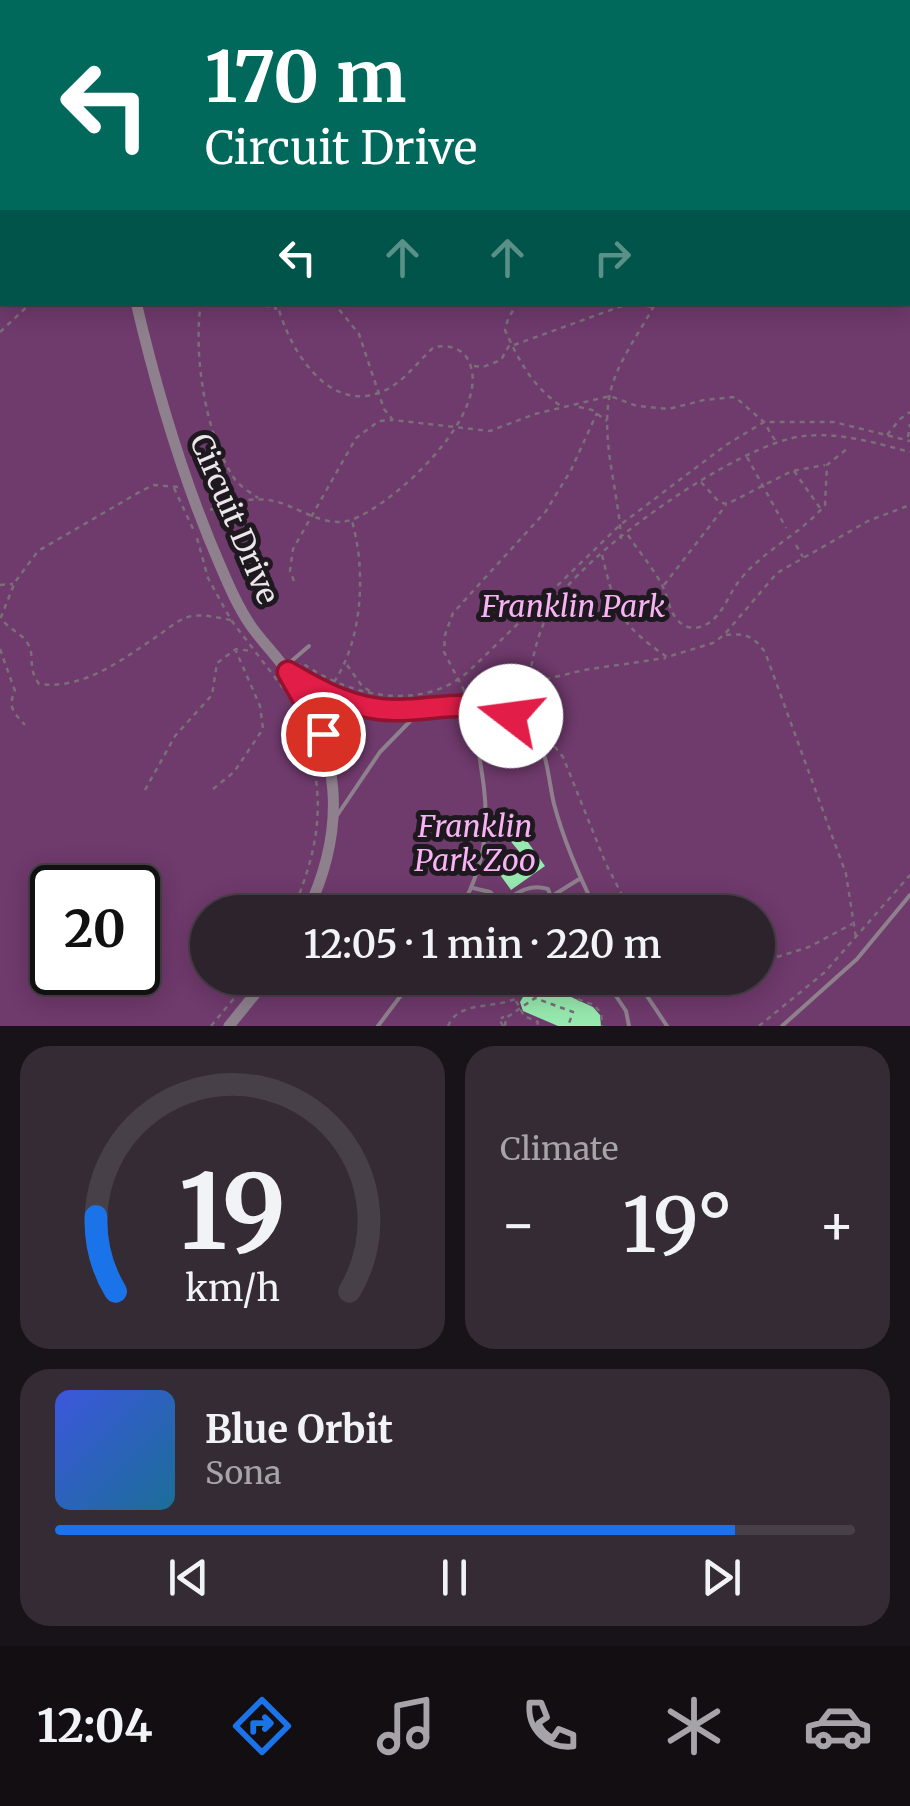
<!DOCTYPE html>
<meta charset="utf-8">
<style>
:root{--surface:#2c232c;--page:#342b34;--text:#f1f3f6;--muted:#a6a4a9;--line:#484048;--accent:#1a73e8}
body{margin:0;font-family:Merriweather,serif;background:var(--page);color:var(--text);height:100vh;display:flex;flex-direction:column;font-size:38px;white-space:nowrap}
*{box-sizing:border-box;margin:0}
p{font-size:32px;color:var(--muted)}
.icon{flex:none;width:55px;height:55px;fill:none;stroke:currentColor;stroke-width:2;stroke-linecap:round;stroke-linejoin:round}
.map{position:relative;height:1026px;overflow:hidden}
.details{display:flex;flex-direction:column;gap:20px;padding:20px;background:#181318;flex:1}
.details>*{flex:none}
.banner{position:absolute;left:0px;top:0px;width:910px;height:305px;box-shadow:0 5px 25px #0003,0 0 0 2px var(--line);background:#00695c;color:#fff;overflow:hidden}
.speed{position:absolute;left:30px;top:865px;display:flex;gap:20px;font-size:50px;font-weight:700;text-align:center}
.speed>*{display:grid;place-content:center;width:130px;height:130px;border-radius:50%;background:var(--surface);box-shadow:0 5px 25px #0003,0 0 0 2px var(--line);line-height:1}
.speed .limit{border:5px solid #111;border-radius:15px;background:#fff;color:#111}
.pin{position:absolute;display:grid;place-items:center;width:85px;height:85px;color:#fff;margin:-42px;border:5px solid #fff;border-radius:50%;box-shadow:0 2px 10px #0007}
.me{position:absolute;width:110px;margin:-55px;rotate:285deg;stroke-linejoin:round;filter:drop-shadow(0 0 8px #0008)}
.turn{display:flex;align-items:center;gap:35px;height:210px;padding:0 40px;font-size:45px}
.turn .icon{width:130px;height:130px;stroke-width:2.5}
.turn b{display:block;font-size:70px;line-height:85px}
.lanes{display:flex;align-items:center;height:95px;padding:0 40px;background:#0003;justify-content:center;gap:50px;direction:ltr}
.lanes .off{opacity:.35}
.big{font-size:75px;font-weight:600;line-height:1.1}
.details .tile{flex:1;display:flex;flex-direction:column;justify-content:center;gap:15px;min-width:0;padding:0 35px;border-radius:30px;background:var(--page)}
.details .dial{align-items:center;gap:0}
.dial svg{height:260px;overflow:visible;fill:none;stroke:var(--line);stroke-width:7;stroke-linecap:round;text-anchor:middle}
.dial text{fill:var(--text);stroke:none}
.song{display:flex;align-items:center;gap:30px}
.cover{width:120px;height:120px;border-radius:15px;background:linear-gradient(135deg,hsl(230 70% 55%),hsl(200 70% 35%))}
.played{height:10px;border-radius:5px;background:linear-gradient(90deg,var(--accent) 85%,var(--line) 85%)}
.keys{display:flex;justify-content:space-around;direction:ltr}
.heat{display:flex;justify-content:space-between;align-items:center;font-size:55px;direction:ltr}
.details .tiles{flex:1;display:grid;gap:20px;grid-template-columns:1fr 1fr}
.tile:last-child{grid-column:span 2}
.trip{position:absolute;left:190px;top:895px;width:585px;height:100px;border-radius:50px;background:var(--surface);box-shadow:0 5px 25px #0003,0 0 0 2px var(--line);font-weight:600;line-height:100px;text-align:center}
.tab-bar{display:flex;height:160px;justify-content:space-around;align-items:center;background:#120e12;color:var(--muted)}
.tab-bar .icon{width:70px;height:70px}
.tab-bar .selected{color:var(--accent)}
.tab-bar b{font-size:45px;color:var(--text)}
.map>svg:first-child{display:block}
</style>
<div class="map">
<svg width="910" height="1026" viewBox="0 0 910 1026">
<rect width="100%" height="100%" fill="#3b2f3a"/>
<path fill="#6f3a6c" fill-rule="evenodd" d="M0 0H565L2 2V302H908V236L910 238V1026H0ZM52 888H138V972H52ZM208 912H758V978H208Z"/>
<g fill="#97e9af">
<polygon points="523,826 532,837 527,841 545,866 511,890 498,872 522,855 508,838"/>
<polygon points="524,896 530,904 540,898 551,912 498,912"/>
<polygon points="559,979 568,983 569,996 593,1007 600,1015 601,1026 558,1026 523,1011 520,1002 529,987 546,987"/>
</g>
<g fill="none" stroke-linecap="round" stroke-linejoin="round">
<g stroke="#7a6f79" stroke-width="2.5" stroke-dasharray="5 5" stroke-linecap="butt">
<polyline points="400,0 407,2"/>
<polyline points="18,2 18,0"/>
<polyline points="163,2 164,0"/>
<polyline points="216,2 218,0"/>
<polyline points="330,2 335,0"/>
<polyline points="0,144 2,147"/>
<polyline points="0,272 2,272"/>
<path d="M201 302C193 353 205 435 234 478 239 486 250 492 258 498"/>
<polyline points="255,302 277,309"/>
<polyline points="333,302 359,334 384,409 393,420 490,431 535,414 610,396 637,406 669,409 704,400 735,397 764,422 776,442"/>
<path d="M518 302 508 319 505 330C519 361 532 386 561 406"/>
<polyline points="0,332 32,302"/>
<polyline points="514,345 619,307 634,304 654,307"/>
<polyline points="474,366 483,367 501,360 510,344"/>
<polyline points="579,407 592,410 607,421"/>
<polyline points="887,435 900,419 910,412"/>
<polyline points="908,437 910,424"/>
<polyline points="747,457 786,528"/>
<polyline points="794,471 820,508"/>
<polyline points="701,482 719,502 727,504 792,471 825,465"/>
<path d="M178 487 154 485 143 490 38 551 15 582 1 617C7 630 23 632 29 646 35 660 27 666 39 684 84 690 123 659 159 635 169 628 180 618 192 616 206 614 218 618 231 620"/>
<polyline points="174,488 194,531"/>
<path d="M210 510C231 501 256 496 278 502 301 509 326 528 351 520 394 505 498 409 467 358 460 347 447 345 434 347 416 363 404 383 381 392 327 414 287 346 277 302"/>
<path d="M628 535C639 552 654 569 663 587 669 600 670 618 685 626 692 629 701 628 707 624 723 615 728 595 739 581 763 550 800 535 825 505L827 465 848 448"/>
<polyline points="197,538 208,578 231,620 287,693"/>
<path d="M621 539C619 488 595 427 615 377 625 351 643 327 656 302"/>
<polyline points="796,545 803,557"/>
<path d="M602 555C616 611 618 623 667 657L713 643 724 635 777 573 868 521 910 505"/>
<polyline points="294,581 290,571 293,549 356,438 379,421 393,420"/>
<polyline points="0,585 13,584"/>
<polyline points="664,585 726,505"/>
<path d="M726 635C746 633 753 636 765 652L846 874 856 938"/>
<path d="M0 649 15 691C7 707 14 713 25 725"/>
<polyline points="347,665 362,686 371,692"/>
<path d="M296 667 302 663C349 696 421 713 469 671L620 525 726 445 764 422H834L910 441"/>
<path d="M334 682C363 639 366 570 352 521"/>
<polyline points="526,684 584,670 666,658"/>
<polyline points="469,700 444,652 445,635 453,613 546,511 571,470 597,413"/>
<polyline points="524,707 563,757 606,864 631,912"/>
<path d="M521 715C530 681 532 644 549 612 578 555 740 442 804 436 840 432 876 443 910 452"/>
<polyline points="213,789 234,772 263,729 260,706 236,651"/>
<polyline points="145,790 175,736 212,695 217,663 236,649 252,651"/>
<path d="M292 912C325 835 327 783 294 704"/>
<polyline points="758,963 809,947 852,924"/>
<polyline points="561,978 571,984 574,998 594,1005 601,1013 602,1026"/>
<polyline points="685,978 697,978"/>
<polyline points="516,1001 524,1016 538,1022 537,1026"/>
<polyline points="211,1026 251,978"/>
<path d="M448 1026C459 1000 492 1010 517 998L522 988 555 978"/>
<polyline points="503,1026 499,1019 504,1017"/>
<polyline points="505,1026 506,1018 535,998 573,1012 568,1026"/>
<polyline points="759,1026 825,972 910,875"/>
</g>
<g stroke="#8e808d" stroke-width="4">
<polyline points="288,664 309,646"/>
<path d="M297 677C319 690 342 703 368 708 422 718 496 680 536 737 548 755 549 784 554 804 564 842 580 878 597 912"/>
<polyline points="336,817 380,752 423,708"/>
<path d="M473 888 490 892 501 903C517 893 529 883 548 889L557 912"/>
<polyline points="552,896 581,878"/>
<path d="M459 912C503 834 482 786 471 704"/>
<polyline points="604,978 626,1011 629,1026"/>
<polyline points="635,978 667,1026"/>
<polyline points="378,1026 414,978"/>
<polyline points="782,1026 857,959 910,895"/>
</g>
<polyline stroke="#8e808d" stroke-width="9" points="775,0 783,2"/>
<g stroke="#8e808d" stroke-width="11">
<polyline points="875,2 876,0"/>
<polyline points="0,79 2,83"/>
<polyline points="908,125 910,130"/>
<path d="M136 302C157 392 183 480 220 565 229 586 238 607 251 626 263 643 278 657 289 674 342 751 347 828 307 912"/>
<polyline points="229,1026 268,978"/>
</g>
</g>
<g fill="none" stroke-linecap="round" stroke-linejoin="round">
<g stroke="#92132f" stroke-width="25">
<path id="route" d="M323 734 288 672C322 692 357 711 397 710 438 710 471 697 511 716"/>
</g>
<use href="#route" stroke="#e11d48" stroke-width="18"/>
</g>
<g text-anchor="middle" stroke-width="10" stroke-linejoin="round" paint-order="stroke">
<g font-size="30" fill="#ede5ec" stroke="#1e191e">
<text transform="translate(234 519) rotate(67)" y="10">Circuit Drive</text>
</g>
<g font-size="30" font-style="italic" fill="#f9b3f4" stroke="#1e191e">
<text x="573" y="617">Franklin Park</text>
<text x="475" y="837">Franklin<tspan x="475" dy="34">Park Zoo</tspan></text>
</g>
</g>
</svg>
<div class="speed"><div class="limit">20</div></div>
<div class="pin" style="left:323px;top:734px;background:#d93025"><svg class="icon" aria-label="arrive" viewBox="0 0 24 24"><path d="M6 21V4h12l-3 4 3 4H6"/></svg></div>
<svg class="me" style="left:511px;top:716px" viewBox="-20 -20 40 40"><circle r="19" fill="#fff"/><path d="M0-13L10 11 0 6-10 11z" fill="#e11d48"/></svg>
<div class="trip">12:05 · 1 min · 220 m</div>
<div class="banner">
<div class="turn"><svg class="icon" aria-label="left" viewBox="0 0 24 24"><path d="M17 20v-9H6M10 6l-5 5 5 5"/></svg><div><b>170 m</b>Circuit Drive</div></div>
<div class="lanes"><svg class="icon" aria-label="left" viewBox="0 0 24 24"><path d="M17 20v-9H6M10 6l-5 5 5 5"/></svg><svg class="icon off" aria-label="ahead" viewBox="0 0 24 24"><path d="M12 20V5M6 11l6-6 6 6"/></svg><svg class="icon off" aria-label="ahead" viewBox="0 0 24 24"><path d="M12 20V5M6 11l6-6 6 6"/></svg><svg class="icon off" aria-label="right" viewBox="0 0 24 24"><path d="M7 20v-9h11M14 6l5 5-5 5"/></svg></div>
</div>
</div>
<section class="details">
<div class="tiles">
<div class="tile dial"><svg viewBox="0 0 100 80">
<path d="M14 69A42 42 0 1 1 86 69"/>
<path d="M14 69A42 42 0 0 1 8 46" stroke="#1a73e8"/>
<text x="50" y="56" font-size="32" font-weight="700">19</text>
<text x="50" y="72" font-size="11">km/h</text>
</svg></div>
<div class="tile"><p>Climate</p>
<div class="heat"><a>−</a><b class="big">19°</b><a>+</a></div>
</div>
<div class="tile">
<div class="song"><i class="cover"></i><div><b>Blue Orbit</b><p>Sona</p></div></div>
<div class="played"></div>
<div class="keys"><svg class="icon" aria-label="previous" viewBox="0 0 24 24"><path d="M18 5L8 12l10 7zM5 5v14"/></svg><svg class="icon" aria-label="pause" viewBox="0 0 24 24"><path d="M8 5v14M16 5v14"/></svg><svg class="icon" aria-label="next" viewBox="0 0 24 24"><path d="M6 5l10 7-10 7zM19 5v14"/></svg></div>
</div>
</div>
</section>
<nav class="tab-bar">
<b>12:04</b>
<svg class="icon selected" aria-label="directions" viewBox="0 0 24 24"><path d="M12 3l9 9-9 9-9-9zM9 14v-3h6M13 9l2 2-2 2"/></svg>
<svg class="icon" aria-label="music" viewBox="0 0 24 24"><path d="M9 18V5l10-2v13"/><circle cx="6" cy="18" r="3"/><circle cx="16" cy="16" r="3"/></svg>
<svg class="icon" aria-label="phone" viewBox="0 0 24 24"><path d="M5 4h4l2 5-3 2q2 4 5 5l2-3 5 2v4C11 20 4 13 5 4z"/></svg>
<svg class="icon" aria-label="climate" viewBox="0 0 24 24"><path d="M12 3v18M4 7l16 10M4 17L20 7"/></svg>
<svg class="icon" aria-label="car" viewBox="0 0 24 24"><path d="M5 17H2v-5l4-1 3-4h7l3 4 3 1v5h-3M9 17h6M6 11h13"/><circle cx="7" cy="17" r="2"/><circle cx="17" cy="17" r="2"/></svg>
</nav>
